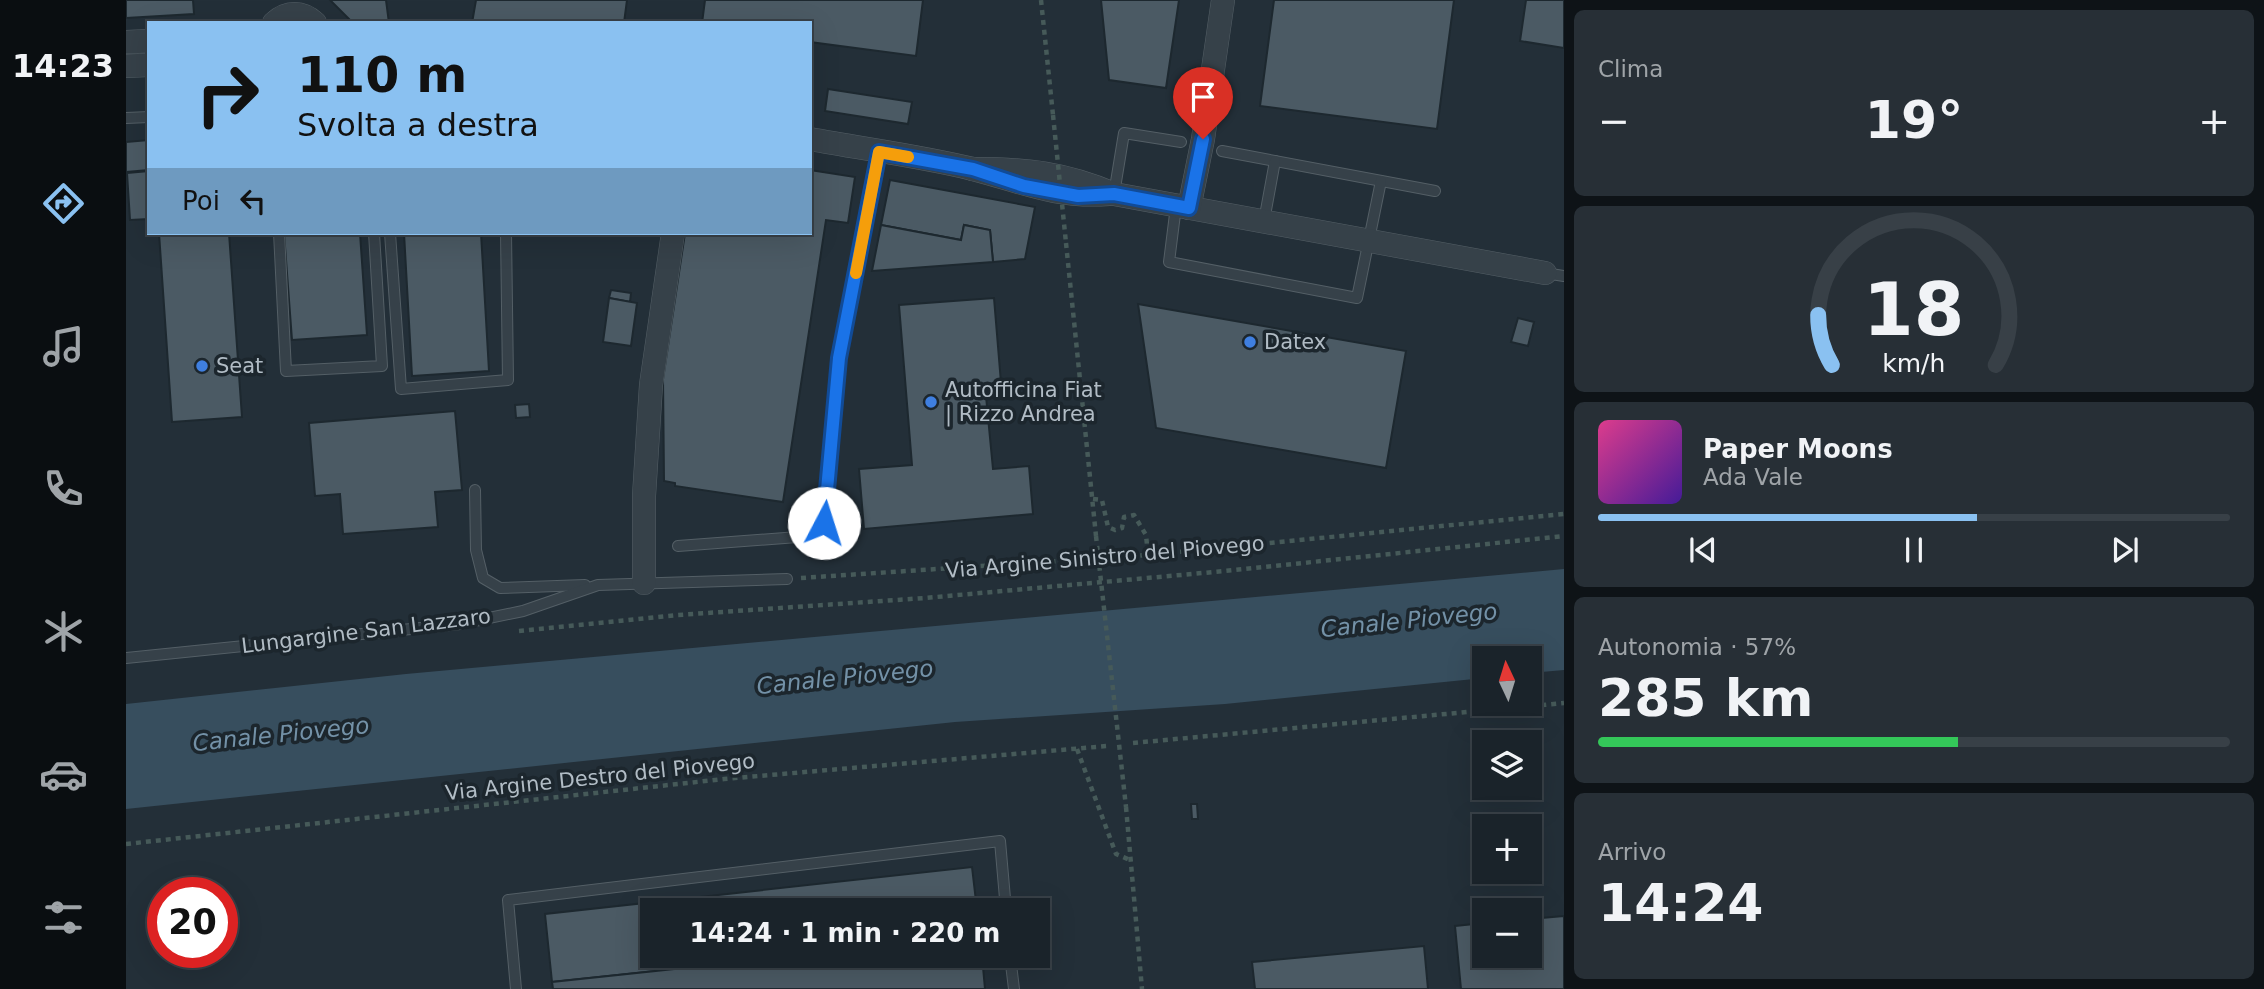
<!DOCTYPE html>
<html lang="it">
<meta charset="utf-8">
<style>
:root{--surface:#1a232a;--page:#272f36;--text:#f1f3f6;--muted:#9fa4a8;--line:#384047;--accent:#8ac1f1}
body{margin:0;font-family:"DejaVu Sans",sans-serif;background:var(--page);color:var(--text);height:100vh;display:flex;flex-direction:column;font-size:26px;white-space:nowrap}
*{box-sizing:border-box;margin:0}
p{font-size:23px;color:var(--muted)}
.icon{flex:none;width:38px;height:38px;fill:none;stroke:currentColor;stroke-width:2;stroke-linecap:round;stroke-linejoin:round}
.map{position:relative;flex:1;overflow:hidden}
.sheet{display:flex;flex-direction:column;gap:10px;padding:10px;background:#0e1317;width:700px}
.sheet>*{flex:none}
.hud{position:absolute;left:21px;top:21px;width:665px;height:214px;border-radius:0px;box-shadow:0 7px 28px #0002,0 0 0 2px var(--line);background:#8ac1f1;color:#111;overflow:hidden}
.needle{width:46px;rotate:356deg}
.controls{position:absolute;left:1346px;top:646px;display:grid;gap:14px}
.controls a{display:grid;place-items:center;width:70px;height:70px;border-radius:0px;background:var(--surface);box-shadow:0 7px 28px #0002,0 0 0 2px var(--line);font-size:35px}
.speed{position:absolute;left:21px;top:877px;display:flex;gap:14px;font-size:35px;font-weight:700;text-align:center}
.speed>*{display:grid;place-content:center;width:91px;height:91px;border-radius:50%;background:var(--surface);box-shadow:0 7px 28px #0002,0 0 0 2px var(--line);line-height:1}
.speed .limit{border:10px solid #d22;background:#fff;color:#111}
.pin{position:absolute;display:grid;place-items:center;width:60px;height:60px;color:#fff;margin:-72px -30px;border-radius:50% 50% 50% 0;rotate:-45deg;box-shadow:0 0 7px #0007}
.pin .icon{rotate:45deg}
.me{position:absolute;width:77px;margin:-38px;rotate:5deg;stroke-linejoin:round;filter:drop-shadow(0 0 5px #0008)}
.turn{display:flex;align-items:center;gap:24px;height:147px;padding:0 35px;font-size:32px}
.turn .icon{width:91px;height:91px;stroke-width:2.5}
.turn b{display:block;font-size:49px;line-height:60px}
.then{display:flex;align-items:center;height:66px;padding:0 35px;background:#0003;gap:14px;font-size:26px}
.big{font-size:52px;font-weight:700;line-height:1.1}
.sheet .widget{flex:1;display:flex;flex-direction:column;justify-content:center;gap:10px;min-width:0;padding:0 24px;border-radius:10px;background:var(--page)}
.sheet .dial{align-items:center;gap:0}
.dial svg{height:182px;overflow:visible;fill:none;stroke:var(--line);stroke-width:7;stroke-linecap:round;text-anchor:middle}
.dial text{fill:var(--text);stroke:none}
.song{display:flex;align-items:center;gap:21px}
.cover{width:84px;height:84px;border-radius:10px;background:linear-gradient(135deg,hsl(330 70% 55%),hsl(260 70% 35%))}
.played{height:7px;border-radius:4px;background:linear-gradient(90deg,var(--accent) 60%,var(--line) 60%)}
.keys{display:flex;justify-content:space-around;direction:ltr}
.heat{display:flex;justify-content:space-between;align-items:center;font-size:38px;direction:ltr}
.charge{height:10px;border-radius:5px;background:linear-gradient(90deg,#34c759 57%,var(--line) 0)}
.trip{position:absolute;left:514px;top:898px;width:410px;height:70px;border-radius:0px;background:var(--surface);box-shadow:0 7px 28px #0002,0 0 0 2px var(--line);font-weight:700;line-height:70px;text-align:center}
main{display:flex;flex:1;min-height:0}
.dock{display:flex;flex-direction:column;width:126px;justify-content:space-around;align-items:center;background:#0a0e11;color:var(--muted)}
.dock .icon{width:49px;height:49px}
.dock .on{color:var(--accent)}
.dock b{font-size:32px;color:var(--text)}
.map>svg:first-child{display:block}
</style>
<main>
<nav class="dock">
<b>14:23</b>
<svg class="icon on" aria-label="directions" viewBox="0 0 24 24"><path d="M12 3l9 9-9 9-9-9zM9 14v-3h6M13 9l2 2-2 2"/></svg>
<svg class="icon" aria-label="music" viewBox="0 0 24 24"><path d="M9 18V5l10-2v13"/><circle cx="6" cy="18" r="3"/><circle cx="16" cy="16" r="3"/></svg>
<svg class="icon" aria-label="phone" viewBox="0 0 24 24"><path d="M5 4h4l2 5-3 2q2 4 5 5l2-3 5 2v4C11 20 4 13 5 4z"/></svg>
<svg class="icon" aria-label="climate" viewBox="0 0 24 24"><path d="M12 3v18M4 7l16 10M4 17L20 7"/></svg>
<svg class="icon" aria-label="car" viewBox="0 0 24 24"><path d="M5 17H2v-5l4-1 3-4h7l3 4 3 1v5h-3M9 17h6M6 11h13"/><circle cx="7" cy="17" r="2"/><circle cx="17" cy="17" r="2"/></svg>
<svg class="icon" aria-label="filters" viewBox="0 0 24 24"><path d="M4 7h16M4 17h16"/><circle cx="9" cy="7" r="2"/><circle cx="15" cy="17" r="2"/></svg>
</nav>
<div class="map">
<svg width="1438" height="989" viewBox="0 0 1438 989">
<rect width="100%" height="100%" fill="#232f38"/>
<polygon fill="#374e5e" points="1438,569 1438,670 1404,673 1404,658 1358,658 1358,678 1099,704 829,722 0,809 0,704 280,674"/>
<g fill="#4b5a64" stroke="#1d282f" stroke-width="2">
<polygon points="0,0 67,0 68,14 0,18"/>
<polygon points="204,0 260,0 263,23 227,23"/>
<polygon points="350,0 501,0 498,23 346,23"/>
<polygon points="579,0 797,0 790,56 684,42 684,23 576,23"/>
<polygon points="975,0 1053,0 1040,88 983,80"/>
<polygon points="1148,0 1328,0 1311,129 1134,106"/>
<polygon points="1400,0 1438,0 1438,48 1394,41"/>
<polygon points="702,89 786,102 782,124 699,111"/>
<polygon points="23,140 23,170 0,172 0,142"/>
<polygon points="684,170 729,177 722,223 700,220 657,502 549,486 549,483 538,481 537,379 559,233 684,233"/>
<polygon points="23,171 23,219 4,220 1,173"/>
<polygon points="764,180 909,207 899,259 867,262 864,230 838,225 835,240 755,225"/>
<polygon points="755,225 835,240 838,225 864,230 867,262 746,271"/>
<polygon points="33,233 103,233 116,417 46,422"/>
<polygon points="158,233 234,233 241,335 166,340"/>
<polygon points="278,233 355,233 363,371 286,376"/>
<polygon points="485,290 505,293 504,302 483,298"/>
<polygon points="483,298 511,303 505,346 477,342"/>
<polygon points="868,298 876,395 860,396 867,469 903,466 907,514 738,529 733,469 786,465 773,305"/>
<polygon points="1012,304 1280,351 1260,468 1030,428"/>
<polygon points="1392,318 1408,322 1402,346 1385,342"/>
<polygon points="403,404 404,417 390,418 389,405"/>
<polygon points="329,411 336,490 309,492 312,527 217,534 214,494 189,496 183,423"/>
<polygon points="1065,804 1071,804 1072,819 1066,819"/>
<polygon points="846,867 851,910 527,910 527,956 672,956 426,982 419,914"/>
<polygon points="1438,916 1438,989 1335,989 1329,926 1358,923 1358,956 1404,956 1404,919"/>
<polygon points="1298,946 1302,989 1129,989 1126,962"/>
<polygon points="672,956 856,956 859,989 427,989 426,982"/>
</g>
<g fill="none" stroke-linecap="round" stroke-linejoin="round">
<g stroke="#545f66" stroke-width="12">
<g id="service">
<polyline points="0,118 23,117"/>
<polyline points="1096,151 1309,191"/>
<polyline points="988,194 998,133 1055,142"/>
<polyline points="1050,206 1043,262 1231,298 1255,181"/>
<polyline points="1138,221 1149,161"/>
<polyline points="153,233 160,371 256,366 248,233"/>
<polyline points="264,233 275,389 382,380 380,233"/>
<polyline points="1419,273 1438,276"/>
<polyline points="349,490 350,550 357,578 374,588 459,585"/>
<polyline points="552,546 685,536 698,523 713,358 753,152"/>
<polyline points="0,658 334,624 397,611 472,585 661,579"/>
<polyline points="884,956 888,989"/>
<polyline points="390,989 382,900 874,841 880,910"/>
</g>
</g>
<g stroke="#545f66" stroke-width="24">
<g id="minor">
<path d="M148 23C161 11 176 11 189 23"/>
<polyline points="0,42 23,41"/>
<polyline points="0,66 23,65"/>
<path d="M684 139C738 149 794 156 847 169 897 182 929 198 983 194"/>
<path d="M847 169C901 169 938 173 988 194L1419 273"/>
<polyline points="1063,208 1077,139 1097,0"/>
<polyline points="518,583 518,496 525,385 547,233"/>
</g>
</g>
<g stroke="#465a59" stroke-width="4.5" stroke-dasharray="5 5" stroke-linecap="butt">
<polyline points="915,0 927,115"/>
<polyline points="940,243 970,536"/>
<polyline points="967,499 976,500 982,527 989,530 996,528 998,517 1008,515 1020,535 1022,555"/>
<polyline points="675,578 1022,555 1438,514"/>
<polyline points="393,631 552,615 799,598 1099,571 1438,536"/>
<polyline points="1007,743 1438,703"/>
<polyline points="951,749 990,854 1004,860"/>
<polyline points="1000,807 1016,989"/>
<polyline points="0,844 598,779 981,746"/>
</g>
<use href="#service" stroke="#364149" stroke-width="10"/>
<use href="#minor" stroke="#364149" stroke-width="23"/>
<g stroke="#465a59" stroke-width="4.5" stroke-dasharray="5 5" stroke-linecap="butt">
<polyline points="927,115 940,243"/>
<polyline points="970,536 1000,807"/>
</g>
</g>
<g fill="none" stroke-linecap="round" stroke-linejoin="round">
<g stroke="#114b97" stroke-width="18">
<polyline id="route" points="698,523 713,358 753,152 847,169 898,186 952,196 988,194 1063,208 1077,139"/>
</g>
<use href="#route" stroke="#1a73e8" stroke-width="12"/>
<polyline stroke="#f59e0b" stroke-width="12" points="730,273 753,152 782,157"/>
</g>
<g fill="#3f7fe0" stroke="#1c262d" stroke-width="2.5">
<circle cx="1124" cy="342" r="7"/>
<circle cx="76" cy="366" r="7"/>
<circle cx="805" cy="402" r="7"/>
</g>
<g text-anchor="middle" stroke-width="7" stroke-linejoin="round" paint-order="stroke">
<g font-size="21" fill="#b1bcc5" stroke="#1c262d" text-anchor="start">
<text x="1138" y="349">Datex</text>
<text x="90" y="373">Seat</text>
<text x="819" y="397">Autofficina Fiat<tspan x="819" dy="24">| Rizzo Andrea</tspan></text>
</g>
<g font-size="21" fill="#b1bcc5" stroke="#1c262d">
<text transform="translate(979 557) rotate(-5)" y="7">Via Argine Sinistro del Piovego</text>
<text transform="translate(240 631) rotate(-7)" y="7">Lungargine San Lazzaro</text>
<text transform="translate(474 777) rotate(-6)" y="7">Via Argine Destro del Piovego</text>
</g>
<g font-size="23" font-style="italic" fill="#7391a7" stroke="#1c262d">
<text transform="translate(1283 620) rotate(-6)" y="8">Canale Piovego</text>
<text transform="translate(719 677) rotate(-6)" y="8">Canale Piovego</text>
<text transform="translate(155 734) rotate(-6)" y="8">Canale Piovego</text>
</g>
</g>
</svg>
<div class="controls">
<a><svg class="needle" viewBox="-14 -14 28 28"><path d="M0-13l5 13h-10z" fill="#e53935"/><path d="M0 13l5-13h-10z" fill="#9fa4a8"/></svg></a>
<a><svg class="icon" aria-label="layers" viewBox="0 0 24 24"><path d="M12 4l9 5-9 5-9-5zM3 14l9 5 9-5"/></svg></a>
<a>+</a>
<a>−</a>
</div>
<div class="speed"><div class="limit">20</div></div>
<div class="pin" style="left:1077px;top:139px;background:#d93025"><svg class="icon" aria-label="arrive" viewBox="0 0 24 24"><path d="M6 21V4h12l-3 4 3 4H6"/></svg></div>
<svg class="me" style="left:698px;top:523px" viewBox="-20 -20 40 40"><circle r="19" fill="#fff"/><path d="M0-13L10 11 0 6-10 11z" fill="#1a73e8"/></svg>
<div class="trip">14:24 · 1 min · 220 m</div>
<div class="hud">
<div class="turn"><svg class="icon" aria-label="right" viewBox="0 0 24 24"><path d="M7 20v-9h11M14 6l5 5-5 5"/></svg><div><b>110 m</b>Svolta a destra</div></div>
<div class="then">Poi<svg class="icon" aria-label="left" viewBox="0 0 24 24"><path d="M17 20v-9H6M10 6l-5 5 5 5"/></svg></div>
</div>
</div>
<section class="sheet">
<div class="widget"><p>Clima</p>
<div class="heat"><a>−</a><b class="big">19°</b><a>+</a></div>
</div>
<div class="widget dial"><svg viewBox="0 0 100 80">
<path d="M14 69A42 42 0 1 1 86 69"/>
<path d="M14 69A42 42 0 0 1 8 47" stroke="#8ac1f1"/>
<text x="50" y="56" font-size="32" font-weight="700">18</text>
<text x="50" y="72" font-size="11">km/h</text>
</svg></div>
<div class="widget">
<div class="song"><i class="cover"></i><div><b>Paper Moons</b><p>Ada Vale</p></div></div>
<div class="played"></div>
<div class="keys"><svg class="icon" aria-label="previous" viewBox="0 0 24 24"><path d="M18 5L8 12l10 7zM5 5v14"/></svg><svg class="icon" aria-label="pause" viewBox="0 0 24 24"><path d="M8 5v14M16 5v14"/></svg><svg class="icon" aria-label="next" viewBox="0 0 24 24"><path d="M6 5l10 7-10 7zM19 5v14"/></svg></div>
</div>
<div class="widget"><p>Autonomia · 57%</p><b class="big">285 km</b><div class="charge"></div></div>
<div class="widget"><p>Arrivo</p><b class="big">14:24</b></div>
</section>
</main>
